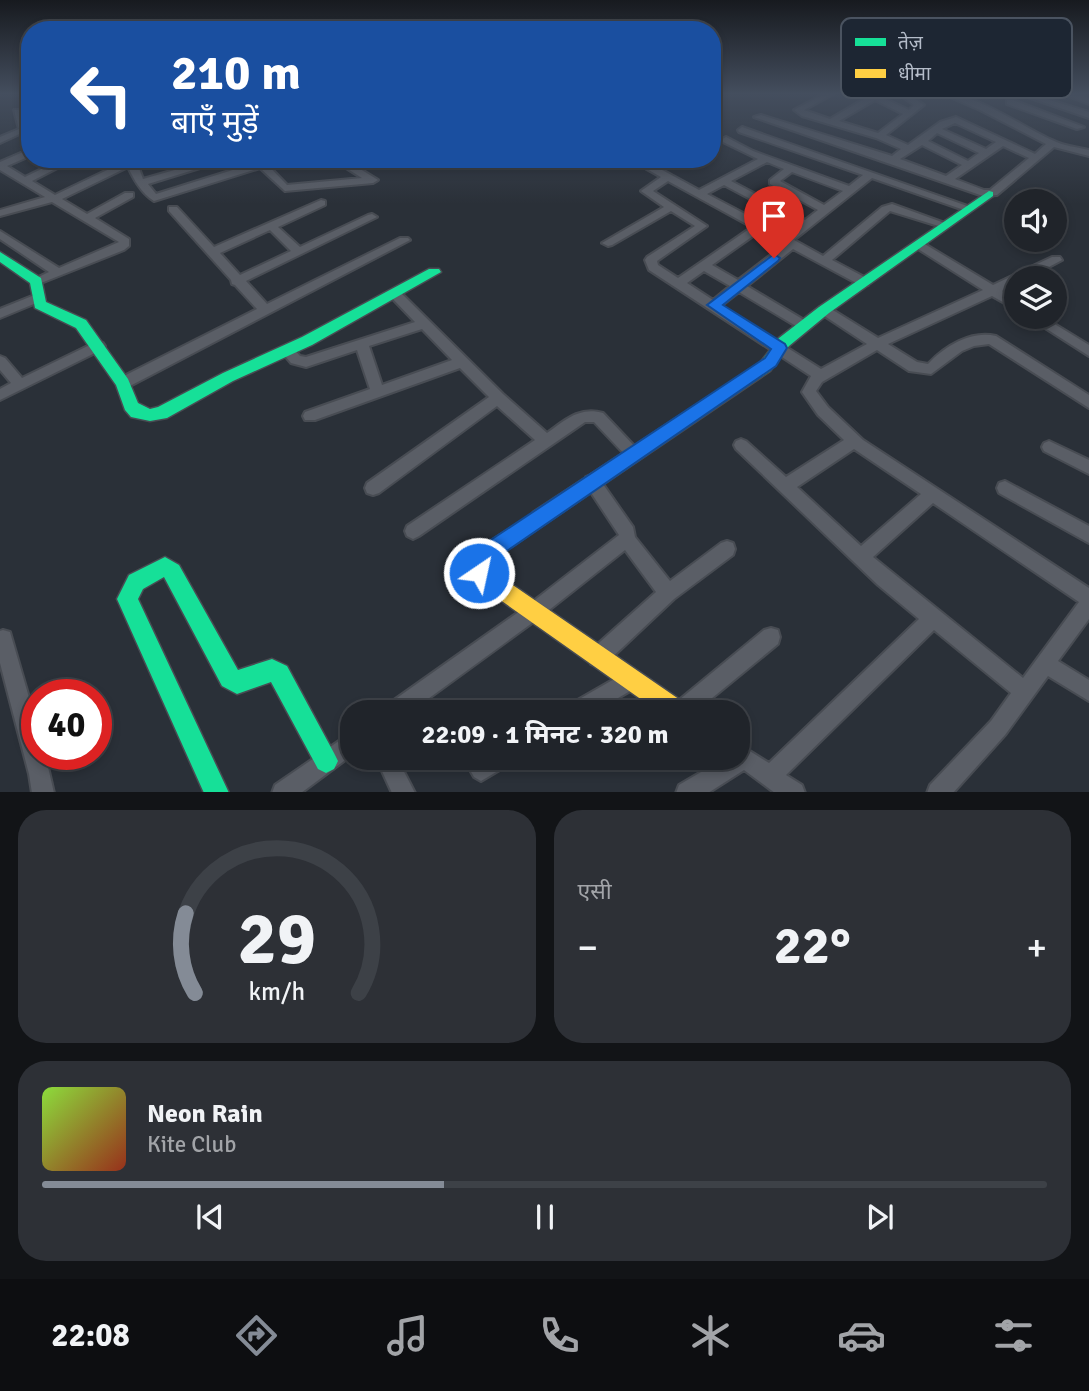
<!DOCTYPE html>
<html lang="hi">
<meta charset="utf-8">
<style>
:root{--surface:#20242a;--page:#2d3036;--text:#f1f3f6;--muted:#a2a4a8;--line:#3d4147;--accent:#848b96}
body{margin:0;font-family:Signika,"Noto Sans Devanagari",sans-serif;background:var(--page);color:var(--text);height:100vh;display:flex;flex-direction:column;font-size:26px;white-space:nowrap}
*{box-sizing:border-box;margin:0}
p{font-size:23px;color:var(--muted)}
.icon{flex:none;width:38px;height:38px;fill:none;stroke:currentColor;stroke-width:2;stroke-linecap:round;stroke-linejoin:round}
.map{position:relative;height:792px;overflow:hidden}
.sheet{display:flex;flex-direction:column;gap:18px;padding:18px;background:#121417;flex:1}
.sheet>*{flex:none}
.top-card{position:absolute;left:21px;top:21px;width:700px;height:147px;border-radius:28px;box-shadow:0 4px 10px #0003,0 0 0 2px var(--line);background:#1a4fa0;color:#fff;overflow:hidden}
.controls{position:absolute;left:1004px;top:189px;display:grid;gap:14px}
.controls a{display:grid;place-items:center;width:63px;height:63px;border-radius:50%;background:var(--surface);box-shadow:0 4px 10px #0003,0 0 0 2px var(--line);font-size:35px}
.speed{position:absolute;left:21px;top:679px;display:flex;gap:14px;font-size:35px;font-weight:700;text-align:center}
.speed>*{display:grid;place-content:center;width:91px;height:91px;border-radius:50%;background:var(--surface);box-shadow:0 4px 10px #0003,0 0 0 2px var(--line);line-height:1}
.speed .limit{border:10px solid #d22;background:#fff;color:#111}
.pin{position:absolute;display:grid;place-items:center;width:60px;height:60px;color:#fff;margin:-72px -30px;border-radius:50% 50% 50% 0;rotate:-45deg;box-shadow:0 0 7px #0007}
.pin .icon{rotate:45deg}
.me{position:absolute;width:77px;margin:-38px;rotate:34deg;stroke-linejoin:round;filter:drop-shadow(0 0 5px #0008)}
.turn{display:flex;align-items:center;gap:24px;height:147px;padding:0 35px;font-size:32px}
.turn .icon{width:91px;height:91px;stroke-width:2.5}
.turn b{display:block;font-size:49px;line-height:60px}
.big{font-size:52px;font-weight:700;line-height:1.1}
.sheet .card{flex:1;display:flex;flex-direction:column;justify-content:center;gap:10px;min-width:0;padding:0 24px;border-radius:28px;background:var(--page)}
.sheet .dial{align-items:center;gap:0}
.dial svg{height:182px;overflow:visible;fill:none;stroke:var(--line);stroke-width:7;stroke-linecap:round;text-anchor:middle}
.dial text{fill:var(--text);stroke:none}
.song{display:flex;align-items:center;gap:21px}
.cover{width:84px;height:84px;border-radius:10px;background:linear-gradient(135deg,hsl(90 70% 55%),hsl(10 70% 35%))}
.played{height:7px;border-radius:4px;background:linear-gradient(90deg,var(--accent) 40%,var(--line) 40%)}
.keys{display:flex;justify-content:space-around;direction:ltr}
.heat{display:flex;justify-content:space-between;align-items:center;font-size:38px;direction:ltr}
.sheet .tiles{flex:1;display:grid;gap:18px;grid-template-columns:1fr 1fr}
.card:last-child{grid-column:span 2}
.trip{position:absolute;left:340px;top:700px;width:410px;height:70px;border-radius:28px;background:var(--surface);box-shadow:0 4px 10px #0003,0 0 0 2px var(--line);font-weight:700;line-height:70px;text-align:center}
.dock{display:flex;height:112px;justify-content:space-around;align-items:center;background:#0d0e11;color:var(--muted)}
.dock .icon{width:49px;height:49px}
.dock .selected{color:var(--accent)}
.dock b{font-size:32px;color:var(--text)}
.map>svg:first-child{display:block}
</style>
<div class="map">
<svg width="1089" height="793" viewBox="0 0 1089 793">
<rect width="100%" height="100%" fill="#2a3038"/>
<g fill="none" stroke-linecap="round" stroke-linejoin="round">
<g stroke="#484c53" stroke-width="4">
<g id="street">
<path d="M824 94H833L804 110 830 119 871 95 884 94 881 97 909 110 914 105 899 94H908L924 105 886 135 908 145 940 122 956 117 1035 154 1046 144 980 110 943 94C972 91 1024 128 1052 140 1063 146 1077 147 1089 150V156L1054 147 997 195 983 196 754 117 761 115 892 156 901 149 876 138 802 116 794 110ZM875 100 903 114 878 133 839 121ZM955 123 996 142 986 149 942 129ZM937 133 979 153 968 161 928 141ZM922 145 962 165 946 176 900 159ZM1003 146 1029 158 990 190H984L955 179Z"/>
<polygon points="1019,94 1030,94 1089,112 1089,118"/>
<polygon points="1063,94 1074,94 1089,98 1089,104"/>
<polygon points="1007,100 1013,100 1084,127 1077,129 1007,104"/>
<polygon points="14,110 20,110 28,130 0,143 0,137 19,129"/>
<path d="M742 127 973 208 972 210H964L872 178 794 240 823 256 882 207 892 204 950 225 945 228 890 211 832 260 868 279V285H860L793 249 747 286 809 323 811 326 809 329H801L739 292 721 306 821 369 867 344 820 313 818 310 820 307H828L878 338 983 290 915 247V243H923L993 285 1052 257H1060L1062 260 1028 278H1017V284L1002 291 1017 300V310L992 296 888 344 917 362 928 364C945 346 971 330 996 336L1089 395V408L989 344 974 346 962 351 931 374 909 371 877 350 822 382 816 391 828 407 863 440 1089 588V619L1058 661 1089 680V701L1048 676 1005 735 953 793H927L930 785 991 721 1011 693 934 630 786 775 802 785 805 793H775L744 770 708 793H676L679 785 725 758H737V743L769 763 919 619 878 585 736 449 734 445 736 441 741 439 746 441 786 477 844 440 818 415 802 392 811 376 649 270 645 260 647 257 695 226 671 211 612 245 608 246 602 243 664 207 641 191 661 177 629 159H642L699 190 758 159 723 142 721 140 726 137 753 151 849 186 863 175 739 132 738 130ZM767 162 784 169 770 180V184L818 210 805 220 731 181ZM792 172 843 191 824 205 780 181ZM668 181 752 227 678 278 658 265 657 261 707 226 653 191ZM724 185 799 225 785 235 707 194ZM760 231 785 244 738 280 712 265ZM704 271 730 286 713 300 687 283ZM854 449 921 494 861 546 797 487ZM933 503 1079 602 1023 678 873 557Z"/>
<path d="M30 149V156L7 166 25 177 62 159H75L32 181 55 195 126 161 125 159H143L137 163 143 179 213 159H229L148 184 156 194 255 163 251 159H262L287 185 362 178 332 159H344L378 180 373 183 285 191 260 168 154 201C142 194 134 180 128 167L62 199 87 214 125 193H133V197L95 218 129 239V246L124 250 36 285 30 281 49 272 0 239V231L59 268 119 242 52 202 0 216V210L45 197 0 170V162Z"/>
<path d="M321 200 325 201V205L278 227 300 247 368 215 372 214 377 217 246 281 267 304 400 238H408L410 240 128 387H118L116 383 118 379 257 309 235 285 232 284 231 280 169 211V207H177L214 247ZM270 230 291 251 240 275 220 253Z"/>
<path d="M395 290 399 291 503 394 547 433C565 420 580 406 603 413L639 451 642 455 639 459 634 461 629 459 594 422H585L419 536 413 539 407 536 405 531 407 526 535 440 497 406 379 493 373 495 367 493 365 488 367 483 489 397 460 368 315 420H305L303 416 305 412 370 389 357 350 306 367 291 363 281 351 283 348H293L300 356 306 357 415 322 391 297 389 294ZM422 329 452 360 382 385 369 346Z"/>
<polygon points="37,294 43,298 41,301 0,318 0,309"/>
<polygon points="1028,317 1043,317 1089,345 1089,356"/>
<polygon points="98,341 103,343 105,346 103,349 0,400 0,389 11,383 0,370 0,356 5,358 22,378"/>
<polygon points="1049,441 1089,460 1089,474 1044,451 1042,447 1044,443"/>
<polygon points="592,475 598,477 633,527 635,537 670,581 721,543 727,541 733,543 735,549 733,555 674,599 605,664 598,666 591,664 589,657 591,650 656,592 625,550 539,618 410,712 384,712 387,705 527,606 619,535 584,482 586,477"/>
<polygon points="1005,481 1089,526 1089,543 999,493 997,488 999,483"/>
<polygon points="771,628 778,630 780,637 778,644 695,712 670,712 673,705 764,630"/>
<polygon points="3,630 10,632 12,639 37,725 37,754 45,754 54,793 32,793 29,774 0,663 0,631"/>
<polygon points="630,670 637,673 640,680 637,687 594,712 566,712 569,705"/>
<polygon points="352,732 352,755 301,793 272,793 275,785"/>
<polygon points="376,758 397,758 415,793 392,793"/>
<polygon points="482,758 511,758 508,765 481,781 474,777 470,770 474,763"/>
</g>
</g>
<g stroke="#484c53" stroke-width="3">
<g id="fast">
<polygon points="989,191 993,192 993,196 829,313 789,346 770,371 545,524 539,526 533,524 530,518 533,512 760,363 779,338 819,307"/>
<polygon points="0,252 41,278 46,302 86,320 128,379 138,403 150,409 158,407 223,373 302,337 429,269 439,269 441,272 312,345 233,381 167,418 150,421 131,417 125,410 116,385 76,328 35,308 30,283 0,262"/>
<polygon points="165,557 179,565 238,670 272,659 287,666 334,753 338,761 334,769 326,773 318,769 271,682 237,694 222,686 164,577 143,589 138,599 229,793 204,793 117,599 129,575"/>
</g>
</g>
<g stroke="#484c53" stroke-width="3">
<polygon id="slow" points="539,510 545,512 548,518 545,524 491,561 488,568 686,704 689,712 659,712 472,580 467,563 477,549"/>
</g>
<use href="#street" fill="#5a5e66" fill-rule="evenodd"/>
<use href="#fast" fill="#16e098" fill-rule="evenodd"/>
<use href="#slow" fill="#ffcf43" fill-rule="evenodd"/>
</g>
<linearGradient id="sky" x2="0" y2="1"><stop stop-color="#171a1f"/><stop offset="0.46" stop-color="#444e5e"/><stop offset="1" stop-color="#444e5e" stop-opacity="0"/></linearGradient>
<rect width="1089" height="204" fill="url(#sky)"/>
<polygon fill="#1a73e8" stroke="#114b97" stroke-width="2" points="774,254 780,258 778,261 723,305 785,344 787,348 776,366 491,562 486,579 479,582 472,579 468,563 477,549 765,358 771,349 707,305"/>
<rect x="841" y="18" width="231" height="80" rx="10" fill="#1d2633" stroke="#4a5360" stroke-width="2"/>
<rect x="855" y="38" width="31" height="8" fill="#16e098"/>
<rect x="855" y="69" width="31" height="9" fill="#ffcf43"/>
<g font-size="19" fill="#b4bcc9">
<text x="898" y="49">तेज़</text>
<text x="898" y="80">धीमा</text>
</g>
</svg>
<div class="controls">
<a><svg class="icon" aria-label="sound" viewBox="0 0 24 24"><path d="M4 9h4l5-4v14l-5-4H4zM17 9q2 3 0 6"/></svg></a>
<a><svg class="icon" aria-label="layers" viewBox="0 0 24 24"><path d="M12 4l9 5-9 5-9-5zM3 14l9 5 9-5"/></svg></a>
</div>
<div class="speed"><div class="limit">40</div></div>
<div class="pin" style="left:774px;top:258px;background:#d93025"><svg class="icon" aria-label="arrive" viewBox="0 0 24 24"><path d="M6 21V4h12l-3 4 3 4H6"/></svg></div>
<svg class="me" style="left:479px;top:573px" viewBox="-20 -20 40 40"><circle r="17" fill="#1a73e8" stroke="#fff" stroke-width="3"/><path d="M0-11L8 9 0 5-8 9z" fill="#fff"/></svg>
<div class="trip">22:09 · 1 मिनट · 320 m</div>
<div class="top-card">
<div class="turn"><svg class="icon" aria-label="left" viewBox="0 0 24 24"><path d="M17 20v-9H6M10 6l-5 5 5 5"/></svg><div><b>210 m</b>बाएँ मुड़ें</div></div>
</div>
</div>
<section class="sheet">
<div class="tiles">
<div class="card dial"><svg viewBox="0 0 100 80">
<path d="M14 69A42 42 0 1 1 86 69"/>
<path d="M14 69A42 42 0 0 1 10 34" stroke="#848b96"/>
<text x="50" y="56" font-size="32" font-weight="700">29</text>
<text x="50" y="72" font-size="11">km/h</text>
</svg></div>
<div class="card"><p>एसी</p>
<div class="heat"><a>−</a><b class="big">22°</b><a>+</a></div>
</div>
<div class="card">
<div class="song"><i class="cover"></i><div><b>Neon Rain</b><p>Kite Club</p></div></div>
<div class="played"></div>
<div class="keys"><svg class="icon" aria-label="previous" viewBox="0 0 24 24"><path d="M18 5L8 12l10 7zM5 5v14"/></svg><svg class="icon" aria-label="pause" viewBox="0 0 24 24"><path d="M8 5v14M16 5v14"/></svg><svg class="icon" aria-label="next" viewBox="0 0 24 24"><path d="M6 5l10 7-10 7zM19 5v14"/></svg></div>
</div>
</div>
</section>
<nav class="dock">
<b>22:08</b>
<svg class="icon selected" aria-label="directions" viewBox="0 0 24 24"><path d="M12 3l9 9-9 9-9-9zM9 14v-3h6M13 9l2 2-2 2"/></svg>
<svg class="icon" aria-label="music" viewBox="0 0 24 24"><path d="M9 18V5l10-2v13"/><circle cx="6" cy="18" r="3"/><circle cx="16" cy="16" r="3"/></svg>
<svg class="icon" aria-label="phone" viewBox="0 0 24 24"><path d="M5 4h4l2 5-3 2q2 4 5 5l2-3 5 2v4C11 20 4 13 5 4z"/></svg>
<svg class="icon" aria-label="climate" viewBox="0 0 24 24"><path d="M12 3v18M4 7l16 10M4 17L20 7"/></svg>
<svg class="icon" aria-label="car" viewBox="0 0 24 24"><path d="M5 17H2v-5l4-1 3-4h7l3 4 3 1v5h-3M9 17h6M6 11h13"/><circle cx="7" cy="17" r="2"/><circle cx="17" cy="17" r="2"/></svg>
<svg class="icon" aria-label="filters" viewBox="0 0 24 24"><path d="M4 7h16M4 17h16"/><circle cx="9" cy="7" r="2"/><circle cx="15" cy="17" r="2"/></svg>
</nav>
